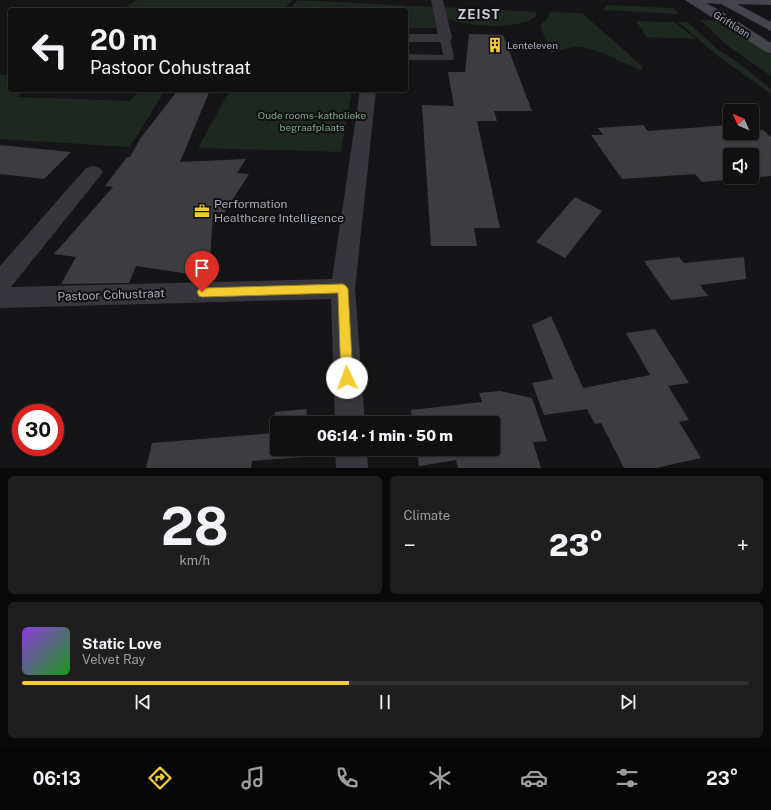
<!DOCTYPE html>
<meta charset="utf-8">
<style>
:root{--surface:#101011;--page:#1e1e1f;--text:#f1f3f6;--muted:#9c9d9f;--line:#303031;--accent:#f3cc31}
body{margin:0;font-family:"Public Sans",sans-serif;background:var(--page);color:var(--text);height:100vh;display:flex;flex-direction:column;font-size:15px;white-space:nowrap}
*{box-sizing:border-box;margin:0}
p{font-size:13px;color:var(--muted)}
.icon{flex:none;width:22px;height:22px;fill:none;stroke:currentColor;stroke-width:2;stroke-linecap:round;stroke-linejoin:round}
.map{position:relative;height:468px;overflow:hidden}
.drawer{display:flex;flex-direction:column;gap:8px;padding:8px;background:#090909;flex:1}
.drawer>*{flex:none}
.top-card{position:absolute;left:8px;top:8px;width:400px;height:84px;border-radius:4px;box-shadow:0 1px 3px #0004,0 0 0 1px var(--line);background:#101011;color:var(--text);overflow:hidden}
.needle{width:26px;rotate:315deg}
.tools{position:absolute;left:723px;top:104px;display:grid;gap:8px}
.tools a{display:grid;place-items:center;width:36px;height:36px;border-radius:4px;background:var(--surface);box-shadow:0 1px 3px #0004,0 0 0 1px var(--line);font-size:20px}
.speed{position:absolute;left:12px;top:404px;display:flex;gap:8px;font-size:20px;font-weight:700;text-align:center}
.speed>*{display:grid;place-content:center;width:52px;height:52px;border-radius:50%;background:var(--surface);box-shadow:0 1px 3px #0004,0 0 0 1px var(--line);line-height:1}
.speed .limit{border:6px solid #d22;background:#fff;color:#111}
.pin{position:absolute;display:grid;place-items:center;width:34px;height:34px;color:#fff;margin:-41px -17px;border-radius:50% 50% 50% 0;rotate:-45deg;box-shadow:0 0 4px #0007}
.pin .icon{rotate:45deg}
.me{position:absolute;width:44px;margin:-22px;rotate:357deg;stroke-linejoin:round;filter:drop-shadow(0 0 3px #0008)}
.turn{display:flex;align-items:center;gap:14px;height:84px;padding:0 16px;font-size:18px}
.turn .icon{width:52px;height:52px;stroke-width:2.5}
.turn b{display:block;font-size:28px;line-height:34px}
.big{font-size:30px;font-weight:800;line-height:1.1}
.drawer .tile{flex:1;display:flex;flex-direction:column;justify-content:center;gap:6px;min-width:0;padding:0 14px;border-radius:6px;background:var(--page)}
.drawer .dial{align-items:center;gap:0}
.dial b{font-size:52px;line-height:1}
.song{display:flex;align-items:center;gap:12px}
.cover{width:48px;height:48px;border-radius:6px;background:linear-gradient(135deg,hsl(270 70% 55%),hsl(120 70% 35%))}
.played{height:4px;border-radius:2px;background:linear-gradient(90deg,var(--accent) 45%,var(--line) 45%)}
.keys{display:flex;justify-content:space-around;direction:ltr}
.heat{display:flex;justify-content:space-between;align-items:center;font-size:22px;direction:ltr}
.drawer .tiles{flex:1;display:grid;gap:8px;grid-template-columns:1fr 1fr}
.tile:last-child{grid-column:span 2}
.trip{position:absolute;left:270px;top:416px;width:230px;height:40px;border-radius:4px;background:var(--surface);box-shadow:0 1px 3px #0004,0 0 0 1px var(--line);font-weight:800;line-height:40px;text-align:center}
.tab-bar{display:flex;height:64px;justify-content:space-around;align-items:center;background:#060607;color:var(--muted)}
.tab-bar .icon{width:28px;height:28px}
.tab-bar .active{color:var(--accent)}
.tab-bar b{font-size:18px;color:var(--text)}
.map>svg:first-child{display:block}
</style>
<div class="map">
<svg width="771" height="468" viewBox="0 0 771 468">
<rect width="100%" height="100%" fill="#151517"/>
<g fill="#1f2721">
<polygon points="137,0 293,0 282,10 123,9"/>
<polygon points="298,0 432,7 437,28 406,28 406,10 288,10"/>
<polygon points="607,5 673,8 679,14 603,10"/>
<path d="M443 7 536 12V16C532 19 527 22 522 23 500 28 466 26 445 18Z"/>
<path d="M550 12 582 13 643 67 640 70C624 63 595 48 579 47 569 46 561 52 551 52L540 26 549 16Z"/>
<polygon points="700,20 719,21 771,53 771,76 728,46"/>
<polygon points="636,21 674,22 696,39 647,37"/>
<polygon points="678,22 688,22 716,48 740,64 771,89 771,94 719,57"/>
<polygon points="0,75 10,75 10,90 24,90 17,97 130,101 140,90 165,90 130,147 0,139"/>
<polygon points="230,90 352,90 341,152 198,148"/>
</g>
<g fill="#3d3d41" fill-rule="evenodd">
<polygon points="469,34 503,35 532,111 494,111 497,121 477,121 500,228 474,228 477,246 431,246 422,105 454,106 448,72 465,72"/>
<polygon points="178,90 210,90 180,162 246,159 237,173 249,174 224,213 213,212 209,277 136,266 129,283 61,284 76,257 54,254 113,187 105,186 127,157 130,157 140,139"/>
<path d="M643 125 648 131 730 125V133H752V131L763 130 771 137V176L702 182 695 174 622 179 591 135H603L598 128ZM730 155H752V177H730Z"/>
<polygon points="0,145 71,152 44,179 0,174"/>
<polygon points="575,197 602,211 565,258 536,242"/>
<polygon points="679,257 684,263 744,257 746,279 700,285 708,296 671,300 644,261"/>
<polygon points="551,316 583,388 650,375 626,333 655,329 689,383 668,386 689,420 679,422 701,458 656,468 624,468 601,423 595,424 587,409 544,415 532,383 553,379 532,325"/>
<polygon points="500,391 532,398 547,441 533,442 541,468 458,468 456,460 419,466 417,449 493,449 493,423 413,423 411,410 482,402 479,393"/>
<polygon points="307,409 306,423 277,423 277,449 305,449 304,457 252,461 251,468 146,468 152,443 274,433 275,412"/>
</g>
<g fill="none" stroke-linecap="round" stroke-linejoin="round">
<polygon fill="#36363c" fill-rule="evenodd" points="445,35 450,38 454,58 453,60 406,60 406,54 443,55 440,38"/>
<g fill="#36363c" fill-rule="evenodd">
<polygon points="431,0 443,0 452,38 450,41 445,42 406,42 406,34 438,34"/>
<polygon points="360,90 376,90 355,289 365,423 335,423 331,299 0,308 0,266 86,168 93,166 100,168 103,172 100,176 11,287 332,279"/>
<polygon points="335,449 367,449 368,468 336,468"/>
</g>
<polygon fill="#44454c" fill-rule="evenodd" points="685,0 771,0 771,5 737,4 771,22 771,31 721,4 706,3 726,14 771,43 771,53 766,52"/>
</g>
<polygon fill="#f3cc31" stroke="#9e8520" points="343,284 346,286 348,289 353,378 351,382 347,384 343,382 341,378 338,293 202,297 199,296 197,292 199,289 202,288"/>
<defs>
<g id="building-bare" transform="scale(1.2)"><path d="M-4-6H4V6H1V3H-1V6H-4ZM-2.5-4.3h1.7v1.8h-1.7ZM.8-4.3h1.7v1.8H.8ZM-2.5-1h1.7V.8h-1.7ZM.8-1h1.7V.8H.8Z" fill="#f3cc31" stroke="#101012" stroke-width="2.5" paint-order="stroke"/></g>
<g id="office-bare" transform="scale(1.2)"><path d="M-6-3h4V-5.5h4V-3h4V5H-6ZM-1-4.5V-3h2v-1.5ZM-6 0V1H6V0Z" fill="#f3cc31" stroke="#101012" stroke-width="2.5" paint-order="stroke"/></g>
</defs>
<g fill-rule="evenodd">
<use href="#building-bare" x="495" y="45"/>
<use href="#office-bare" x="202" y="211"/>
</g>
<g text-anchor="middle" stroke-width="4" stroke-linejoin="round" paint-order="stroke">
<g font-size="10" fill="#a7aab7" stroke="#101012">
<text transform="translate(732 24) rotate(32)" y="4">Griftlaan</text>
</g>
<g font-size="10" fill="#a7aab7" stroke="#101012" text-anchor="start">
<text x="507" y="49">Lenteleven</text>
</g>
<g font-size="10" fill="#7ea385" stroke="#101012">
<text x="312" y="119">Oude rooms-katholieke<tspan x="312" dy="12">begraafplaats</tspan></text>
</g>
<g font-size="12" fill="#a7aab7" stroke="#101012" text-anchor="start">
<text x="214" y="208">Performation<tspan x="214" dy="14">Healthcare Intelligence</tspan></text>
</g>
<g font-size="12" fill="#a7aab7" stroke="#101012">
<text transform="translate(111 295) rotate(-2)" y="4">Pastoor Cohustraat</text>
</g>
<g font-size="13" font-weight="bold" letter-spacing="1" fill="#c8c9d3" stroke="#101012">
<text x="479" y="19">ZEIST</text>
</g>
</g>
</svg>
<div class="tools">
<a><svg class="needle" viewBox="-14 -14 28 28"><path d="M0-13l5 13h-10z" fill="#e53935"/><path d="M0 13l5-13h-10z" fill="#9c9d9f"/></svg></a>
<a><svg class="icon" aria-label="sound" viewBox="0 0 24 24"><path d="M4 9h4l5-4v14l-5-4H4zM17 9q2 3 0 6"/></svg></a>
</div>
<div class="speed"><div class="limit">30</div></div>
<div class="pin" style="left:202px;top:292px;background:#d93025"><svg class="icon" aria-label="arrive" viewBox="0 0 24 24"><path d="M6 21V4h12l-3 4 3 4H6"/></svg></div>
<svg class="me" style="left:347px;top:378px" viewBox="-20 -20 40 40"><circle r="19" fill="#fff"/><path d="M0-13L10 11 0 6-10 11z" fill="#f3cc31"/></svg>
<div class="trip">06:14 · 1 min · 50 m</div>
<div class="top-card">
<div class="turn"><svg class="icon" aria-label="left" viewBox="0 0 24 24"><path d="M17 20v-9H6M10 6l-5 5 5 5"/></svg><div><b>20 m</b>Pastoor Cohustraat</div></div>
</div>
</div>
<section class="drawer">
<div class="tiles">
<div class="tile dial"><b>28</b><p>km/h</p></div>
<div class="tile"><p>Climate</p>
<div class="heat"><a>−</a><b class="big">23°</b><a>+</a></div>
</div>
<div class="tile">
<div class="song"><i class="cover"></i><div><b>Static Love</b><p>Velvet Ray</p></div></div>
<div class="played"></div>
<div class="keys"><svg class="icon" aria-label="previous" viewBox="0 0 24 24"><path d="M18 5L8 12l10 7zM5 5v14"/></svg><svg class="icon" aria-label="pause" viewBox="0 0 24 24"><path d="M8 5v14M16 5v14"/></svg><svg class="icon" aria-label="next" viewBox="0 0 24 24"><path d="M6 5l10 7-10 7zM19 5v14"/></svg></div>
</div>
</div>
</section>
<nav class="tab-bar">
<b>06:13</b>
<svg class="icon active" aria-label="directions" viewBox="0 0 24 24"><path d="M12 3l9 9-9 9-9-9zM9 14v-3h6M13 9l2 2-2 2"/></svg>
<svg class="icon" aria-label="music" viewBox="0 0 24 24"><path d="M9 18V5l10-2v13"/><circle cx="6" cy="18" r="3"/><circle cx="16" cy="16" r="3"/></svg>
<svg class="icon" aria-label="phone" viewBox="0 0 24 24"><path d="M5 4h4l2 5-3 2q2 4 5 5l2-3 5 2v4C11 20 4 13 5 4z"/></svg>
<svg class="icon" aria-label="climate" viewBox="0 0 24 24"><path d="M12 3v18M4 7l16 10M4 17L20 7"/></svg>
<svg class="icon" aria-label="car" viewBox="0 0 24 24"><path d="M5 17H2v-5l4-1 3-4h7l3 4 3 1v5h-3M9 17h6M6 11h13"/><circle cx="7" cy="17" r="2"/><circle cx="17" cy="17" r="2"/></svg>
<svg class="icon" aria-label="filters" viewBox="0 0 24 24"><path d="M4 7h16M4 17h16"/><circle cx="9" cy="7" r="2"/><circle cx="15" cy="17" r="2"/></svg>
<b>23°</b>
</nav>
